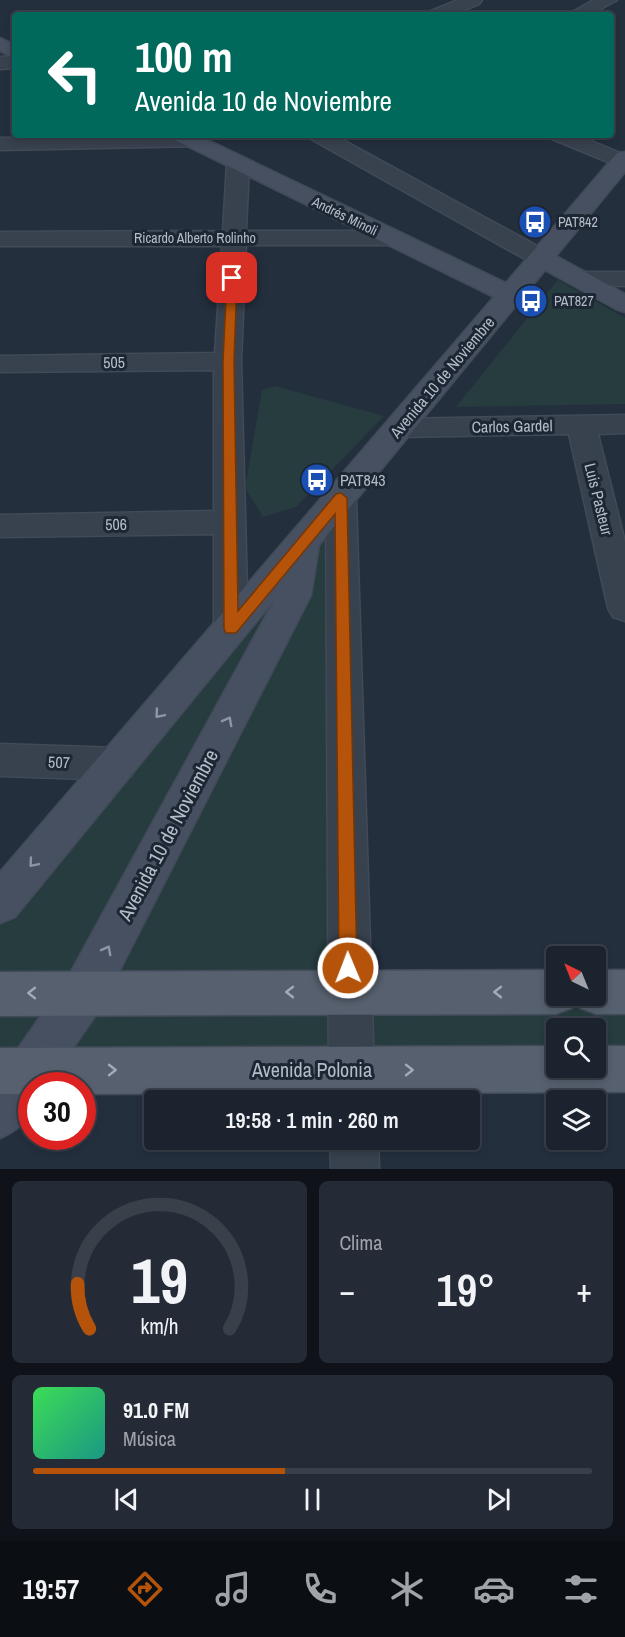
<!DOCTYPE html>
<html lang="es">
<meta charset="utf-8">
<style>
:root{--surface:#1b232e;--page:#242b36;--text:#f1f3f6;--muted:#a0a4aa;--line:#39404a;--accent:#b45309}
body{margin:0;font-family:"Archivo Narrow",sans-serif;background:var(--page);color:var(--text);height:100vh;display:flex;flex-direction:column;font-size:22px;white-space:nowrap}
*{box-sizing:border-box;margin:0}
p{font-size:20px;color:var(--muted)}
.icon{flex:none;width:33px;height:33px;fill:none;stroke:currentColor;stroke-width:2;stroke-linecap:round;stroke-linejoin:round}
.map{position:relative;height:1169px;overflow:hidden}
.details{display:flex;flex-direction:column;gap:12px;padding:12px;background:#0f1319;flex:1}
.details>*{flex:none}
.hud{position:absolute;left:12px;top:12px;width:602px;height:126px;border-radius:6px;box-shadow:0 3px 9px #0003,0 0 0 2px var(--line);background:#00695c;color:#fff;overflow:hidden}
.needle{width:39px;rotate:317deg}
.fabs{position:absolute;left:546px;top:946px;display:grid;gap:12px}
.fabs a{display:grid;place-items:center;width:60px;height:60px;border-radius:6px;background:var(--surface);box-shadow:0 3px 9px #0003,0 0 0 2px var(--line);font-size:30px}
.speed{position:absolute;left:18px;top:1072px;display:flex;gap:12px;font-size:30px;font-weight:700;text-align:center}
.speed>*{display:grid;place-content:center;width:78px;height:78px;border-radius:50%;background:var(--surface);box-shadow:0 3px 9px #0003,0 0 0 2px var(--line);line-height:1}
.speed .limit{border:9px solid #d22;background:#fff;color:#111}
.pin{position:absolute;display:grid;place-items:center;width:51px;height:51px;color:#fff;margin:-26px;border-radius:12px;box-shadow:0 3px 9px #0006}
.me{position:absolute;width:66px;margin:-33px;rotate:359deg;stroke-linejoin:round;filter:drop-shadow(0 0 4px #0008)}
.turn{display:flex;align-items:center;gap:21px;height:126px;padding:0 24px;font-size:27px}
.turn .icon{width:78px;height:78px;stroke-width:2.5}
.turn b{display:block;font-size:42px;line-height:51px}
.big{font-size:45px;font-weight:600;line-height:1.1}
.details .widget{flex:1;display:flex;flex-direction:column;justify-content:center;gap:9px;min-width:0;padding:0 21px;border-radius:9px;background:var(--page)}
.details .dial{align-items:center;gap:0}
.dial svg{height:156px;overflow:visible;fill:none;stroke:var(--line);stroke-width:7;stroke-linecap:round;text-anchor:middle}
.dial text{fill:var(--text);stroke:none}
.song{display:flex;align-items:center;gap:18px}
.cover{width:72px;height:72px;border-radius:9px;background:linear-gradient(135deg,hsl(130 70% 55%),hsl(170 70% 35%))}
.played{height:6px;border-radius:3px;background:linear-gradient(90deg,var(--accent) 45%,var(--line) 45%)}
.keys{display:flex;justify-content:space-around;direction:ltr}
.heat{display:flex;justify-content:space-between;align-items:center;font-size:33px;direction:ltr}
.details .tiles{flex:1;display:grid;gap:12px;grid-template-columns:1fr 1fr}
.widget:last-child{grid-column:span 2}
.trip{position:absolute;left:144px;top:1090px;width:336px;height:60px;border-radius:6px;background:var(--surface);box-shadow:0 3px 9px #0003,0 0 0 2px var(--line);font-weight:600;line-height:60px;text-align:center}
.tab-bar{display:flex;height:96px;justify-content:space-around;align-items:center;background:#0b0e12;color:var(--muted)}
.tab-bar .icon{width:42px;height:42px}
.tab-bar .current{color:var(--accent)}
.tab-bar b{font-size:27px;color:var(--text)}
.map>svg:first-child{display:block}
</style>
<div class="map">
<svg width="625" height="1169" viewBox="0 0 625 1169">
<rect width="100%" height="100%" fill="#242f3e"/>
<g fill="#263c3f" fill-rule="evenodd">
<polygon points="558,280 625,318 625,404 456,407"/>
<polygon points="275,386 384,416 296,507 263,517 245,488 262,390"/>
<path d="M341 498 349 991 556 992V996H596V992H625V1069L32 1070 0 1114V903ZM556 1029H596V1068H556Z"/>
</g>
<g fill="none" stroke-linecap="round" stroke-linejoin="round">
<g stroke="#414a57" stroke-width="3">
<g id="street">
<polygon points="458,0 482,0 479,4 452,15 428,15 431,11"/>
<polygon points="594,0 617,0 590,15 567,15"/>
<polygon points="15,56 15,68 0,69 0,57"/>
<polygon points="308,135 334,135 550,253 553,258 550,263 541,265 532,263 311,139"/>
<polygon points="549,135 577,135 625,155 625,169 552,139"/>
<polygon points="194,136 201,138 205,142 201,146 0,150 0,138"/>
<polygon points="238,157 246,159 249,164 246,231 391,231 399,233 403,238 399,243 391,245 246,245 241,361 248,629 243,638 231,642 219,638 214,629 214,534 0,537 0,515 214,511 214,370 0,372 0,356 215,353 222,246 0,246 0,232 223,231 227,164 230,159"/>
<polygon points="580,272 625,272 625,286 571,284 568,279 571,274"/>
<polygon points="625,415 625,433 598,434 625,542 625,621 613,617 608,608 569,434 399,437 389,435 385,428 389,421 399,419"/>
<polygon points="341,487 352,490 356,498 375,1101 329,1101 326,498 330,490"/>
<polygon points="0,744 118,748 131,752 137,764 131,776 118,780 0,776"/>
<polygon points="330,1140 378,1140 379,1169 331,1169"/>
</g>
</g>
<g stroke="#414a57" stroke-width="3">
<g id="secondary">
<polygon points="0,38 15,45 15,58 0,51"/>
<path d="M170 135H197L506 283 617 153 625 152V172L556 256 625 294V312L616 309 545 270 319 545 311 595 100 1009 47 1086H32C32 1114 27 1127 0 1138V1074L68 977 275 599 15 917 0 923V872L494 297 173 139Z"/>
</g>
</g>
<g stroke="#414a57" stroke-width="3">
<g id="primary">
<polygon points="556,970 556,996 596,996 596,970 625,970 625,1014 596,1014 580,1008 576,997 572,1008 556,1014 0,1016 0,972"/>
<polygon points="556,1046 556,1068 596,1068 596,1046 625,1046 625,1092 82,1094 82,1086 32,1086 32,1094 0,1094 0,1048"/>
</g>
</g>
<use href="#street" fill="#38414e" fill-rule="evenodd"/>
<use href="#secondary" fill="#465061" fill-rule="evenodd"/>
<use href="#primary" fill="#56606e" fill-rule="evenodd"/>
</g>
<defs><path id="oneway-chevron" d="M-2-3.5L2.5 0L-2 3.5" fill="none" stroke-width="1.6" stroke-linecap="round" stroke-linejoin="round" transform="scale(1.5)"/></defs>
<g stroke="#8e96a5">
<use href="#oneway-chevron" transform="translate(159 714) rotate(130)"/>
<use href="#oneway-chevron" transform="translate(228 721) rotate(-62)"/>
<use href="#oneway-chevron" transform="translate(33 863) rotate(130)"/>
<use href="#oneway-chevron" transform="translate(107 950) rotate(-62)"/>
</g>
<g stroke="#a1aab7">
<use href="#oneway-chevron" transform="translate(290 992) rotate(180)"/>
<use href="#oneway-chevron" transform="translate(498 992) rotate(-180)"/>
<use href="#oneway-chevron" transform="translate(32 993) rotate(180)"/>
<use href="#oneway-chevron" transform="translate(112 1070)"/>
<use href="#oneway-chevron" transform="translate(409 1070)"/>
</g>
<polygon fill="#b45309" stroke="#753606" stroke-width="1.5" points="232,275 237,278 234,361 238,611 336,494 341,493 347,498 357,968 355,974 348,977 342,974 339,968 335,514 236,633 226,633 224,629 223,361 227,278"/>
<defs>
<g id="bus-disc" transform="scale(1.725)"><circle r="9.5" fill="#1a4fb4" stroke="#1d2633"/><path d="M-5-6H5V4H4V6H2V4H-2V6H-4V4H-5ZM-3.5-4V0h7V-4ZM-3.5 1.2v1.5H-2V1.2ZM2 1.2v1.5H3.5V1.2Z" fill="#fff"/></g>
</defs>
<g fill-rule="evenodd">
<use href="#bus-disc" x="535" y="222"/>
<use href="#bus-disc" x="531" y="301"/>
<use href="#bus-disc" x="317" y="480"/>
</g>
<g text-anchor="middle" stroke-width="6" stroke-linejoin="round" paint-order="stroke">
<g font-size="14" fill="#b4bcc9" stroke="#1d2633">
<text transform="translate(345 216) rotate(26)" y="5">Andrés Minoli</text>
<text x="195" y="243">Ricardo Alberto Rolinho</text>
</g>
<g font-size="14" fill="#b4bcc9" stroke="#1d2633" text-anchor="start">
<text x="558" y="227">PAT842</text>
<text x="554" y="306">PAT827</text>
</g>
<g font-size="16" fill="#b4bcc9" stroke="#1d2633">
<text transform="translate(114 362) rotate(-1)" y="6">505</text>
<text transform="translate(442 377) rotate(-50)" y="6">Avenida 10 de Noviembre</text>
<text transform="translate(512 426) rotate(-1)" y="6">Carlos Gardel</text>
<text transform="translate(599 499) rotate(76)" y="6">Luis Pasteur</text>
<text transform="translate(116 524) rotate(-1)" y="6">506</text>
<text transform="translate(59 762) rotate(2)" y="6">507</text>
</g>
<g font-size="16" fill="#b4bcc9" stroke="#1d2633" text-anchor="start">
<text x="340" y="486">PAT843</text>
</g>
<g font-size="20" fill="#b4bcc9" stroke="#1d2633">
<text transform="translate(168 835) rotate(-62)" y="7">Avenida 10 de Noviembre</text>
<text x="312" y="1077">Avenida Polonia</text>
</g>
</g>
</svg>
<div class="fabs">
<a><svg class="needle" viewBox="-14 -14 28 28"><path d="M0-13l5 13h-10z" fill="#e53935"/><path d="M0 13l5-13h-10z" fill="#a0a4aa"/></svg></a>
<a><svg class="icon" aria-label="search" viewBox="0 0 24 24"><circle cx="10" cy="10" r="6"/><path d="M15 15l6 6"/></svg></a>
<a><svg class="icon" aria-label="layers" viewBox="0 0 24 24"><path d="M12 4l9 5-9 5-9-5zM3 14l9 5 9-5"/></svg></a>
</div>
<div class="speed"><div class="limit">30</div></div>
<div class="pin" style="left:232px;top:278px;background:#d93025"><svg class="icon" aria-label="arrive" viewBox="0 0 24 24"><path d="M6 21V4h12l-3 4 3 4H6"/></svg></div>
<svg class="me" style="left:348px;top:968px" viewBox="-20 -20 40 40"><circle r="17" fill="#b45309" stroke="#fff" stroke-width="3"/><path d="M0-11L8 9 0 5-8 9z" fill="#fff"/></svg>
<div class="trip">19:58 · 1 min · 260 m</div>
<div class="hud">
<div class="turn"><svg class="icon" aria-label="left" viewBox="0 0 24 24"><path d="M17 20v-9H6M10 6l-5 5 5 5"/></svg><div><b>100 m</b>Avenida 10 de Noviembre</div></div>
</div>
</div>
<section class="details">
<div class="tiles">
<div class="widget dial"><svg viewBox="0 0 100 80">
<path d="M14 69A42 42 0 1 1 86 69"/>
<path d="M14 69A42 42 0 0 1 8 46" stroke="#b45309"/>
<text x="50" y="56" font-size="32" font-weight="700">19</text>
<text x="50" y="72" font-size="11">km/h</text>
</svg></div>
<div class="widget"><p>Clima</p>
<div class="heat"><a>−</a><b class="big">19°</b><a>+</a></div>
</div>
<div class="widget">
<div class="song"><i class="cover"></i><div><b>91.0 FM</b><p>Música</p></div></div>
<div class="played"></div>
<div class="keys"><svg class="icon" aria-label="previous" viewBox="0 0 24 24"><path d="M18 5L8 12l10 7zM5 5v14"/></svg><svg class="icon" aria-label="pause" viewBox="0 0 24 24"><path d="M8 5v14M16 5v14"/></svg><svg class="icon" aria-label="next" viewBox="0 0 24 24"><path d="M6 5l10 7-10 7zM19 5v14"/></svg></div>
</div>
</div>
</section>
<nav class="tab-bar">
<b>19:57</b>
<svg class="icon current" aria-label="directions" viewBox="0 0 24 24"><path d="M12 3l9 9-9 9-9-9zM9 14v-3h6M13 9l2 2-2 2"/></svg>
<svg class="icon" aria-label="music" viewBox="0 0 24 24"><path d="M9 18V5l10-2v13"/><circle cx="6" cy="18" r="3"/><circle cx="16" cy="16" r="3"/></svg>
<svg class="icon" aria-label="phone" viewBox="0 0 24 24"><path d="M5 4h4l2 5-3 2q2 4 5 5l2-3 5 2v4C11 20 4 13 5 4z"/></svg>
<svg class="icon" aria-label="climate" viewBox="0 0 24 24"><path d="M12 3v18M4 7l16 10M4 17L20 7"/></svg>
<svg class="icon" aria-label="car" viewBox="0 0 24 24"><path d="M5 17H2v-5l4-1 3-4h7l3 4 3 1v5h-3M9 17h6M6 11h13"/><circle cx="7" cy="17" r="2"/><circle cx="17" cy="17" r="2"/></svg>
<svg class="icon" aria-label="filters" viewBox="0 0 24 24"><path d="M4 7h16M4 17h16"/><circle cx="9" cy="7" r="2"/><circle cx="15" cy="17" r="2"/></svg>
</nav>
